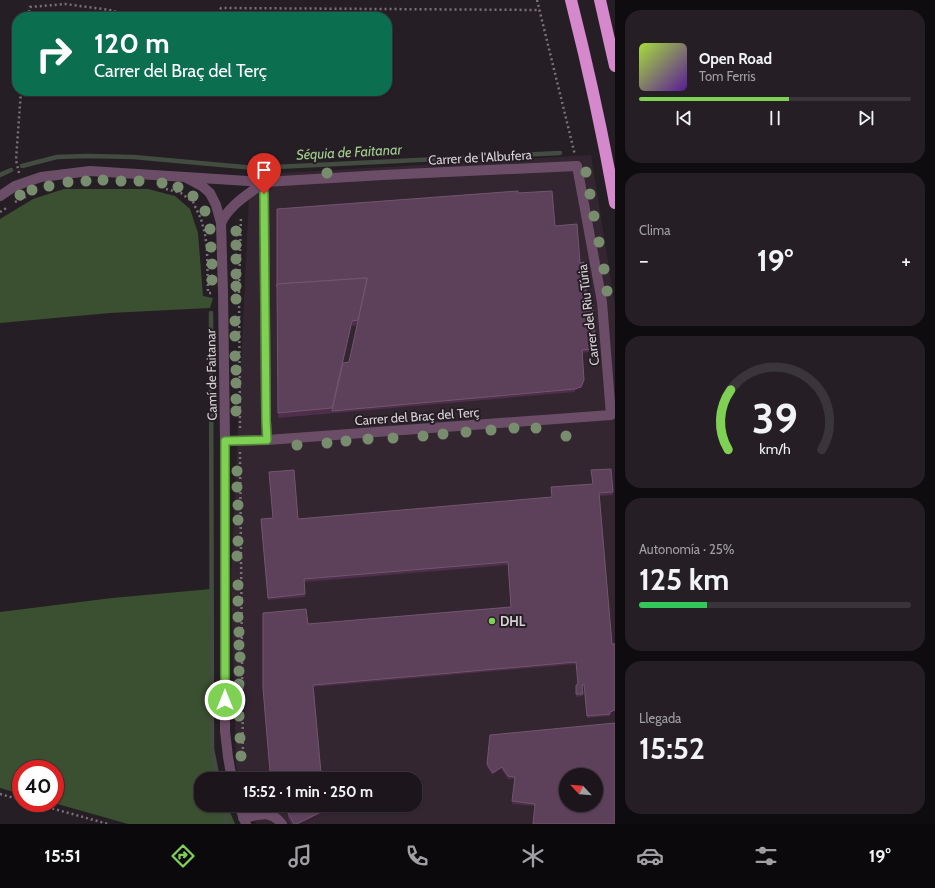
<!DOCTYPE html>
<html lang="es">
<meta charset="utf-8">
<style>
:root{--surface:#1c161c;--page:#251f25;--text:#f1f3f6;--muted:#a09fa3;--line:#3a353b;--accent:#7ed153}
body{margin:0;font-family:Cabin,sans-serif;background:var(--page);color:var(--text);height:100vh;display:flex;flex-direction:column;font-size:15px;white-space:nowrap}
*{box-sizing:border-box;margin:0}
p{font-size:13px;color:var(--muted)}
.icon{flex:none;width:22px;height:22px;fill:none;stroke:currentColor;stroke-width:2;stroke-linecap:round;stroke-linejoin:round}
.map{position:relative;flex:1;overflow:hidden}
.drawer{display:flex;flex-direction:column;gap:10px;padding:10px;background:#0f0c0f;width:320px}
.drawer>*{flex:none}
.guide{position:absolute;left:12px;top:12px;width:380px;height:84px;border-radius:16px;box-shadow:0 1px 3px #0004,0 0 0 1px var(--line);background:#0b6e4f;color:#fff;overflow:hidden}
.needle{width:26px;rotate:296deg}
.buttons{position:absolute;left:559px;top:768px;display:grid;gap:8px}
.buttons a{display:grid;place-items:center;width:44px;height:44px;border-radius:50%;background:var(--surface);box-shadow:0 1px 3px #0004,0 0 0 1px var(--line);font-size:20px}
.speed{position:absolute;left:12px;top:760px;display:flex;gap:8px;font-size:20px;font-weight:700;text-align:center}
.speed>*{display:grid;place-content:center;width:52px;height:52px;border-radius:50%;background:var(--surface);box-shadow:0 1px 3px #0004,0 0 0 1px var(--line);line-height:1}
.speed .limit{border:6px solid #d22;background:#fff;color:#111}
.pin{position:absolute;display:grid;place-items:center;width:34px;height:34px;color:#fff;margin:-41px -17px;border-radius:50% 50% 50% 0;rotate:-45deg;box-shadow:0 0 4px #0007}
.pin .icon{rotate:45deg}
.me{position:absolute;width:44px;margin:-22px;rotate:0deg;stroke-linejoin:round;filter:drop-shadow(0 0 3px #0008)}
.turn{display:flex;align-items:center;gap:14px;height:84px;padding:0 16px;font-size:18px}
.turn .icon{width:52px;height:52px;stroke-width:2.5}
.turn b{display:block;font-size:28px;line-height:34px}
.big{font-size:30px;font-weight:700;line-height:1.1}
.drawer .widget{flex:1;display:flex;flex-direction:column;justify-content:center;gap:6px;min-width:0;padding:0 14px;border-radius:16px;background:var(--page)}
.drawer .dial{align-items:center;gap:0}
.dial svg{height:104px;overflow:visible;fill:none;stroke:var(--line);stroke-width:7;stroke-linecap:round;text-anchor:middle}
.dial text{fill:var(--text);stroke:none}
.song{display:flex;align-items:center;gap:12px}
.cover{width:48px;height:48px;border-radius:6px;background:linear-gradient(135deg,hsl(80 70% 55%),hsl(270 70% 35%))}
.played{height:4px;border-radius:2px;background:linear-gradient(90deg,var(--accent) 55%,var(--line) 55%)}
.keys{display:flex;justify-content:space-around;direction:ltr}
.heat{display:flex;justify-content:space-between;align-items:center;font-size:22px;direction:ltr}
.charge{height:6px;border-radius:3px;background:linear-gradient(90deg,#34c759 25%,var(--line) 0)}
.trip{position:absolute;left:194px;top:772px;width:228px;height:40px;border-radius:16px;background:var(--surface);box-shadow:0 1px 3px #0004,0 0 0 1px var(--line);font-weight:700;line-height:40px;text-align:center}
.tab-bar{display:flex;height:64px;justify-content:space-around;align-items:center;background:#0b090b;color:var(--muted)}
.tab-bar .icon{width:28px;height:28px}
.tab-bar .selected{color:var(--accent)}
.tab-bar b{font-size:18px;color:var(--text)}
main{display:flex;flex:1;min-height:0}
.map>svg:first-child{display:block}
</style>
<main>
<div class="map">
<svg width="615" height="824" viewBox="0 0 615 824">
<rect width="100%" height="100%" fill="#261e25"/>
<path fill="#332631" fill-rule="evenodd" d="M591 155 615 306V824H256L247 805H415V779H240L236 765 231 578 250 175ZM566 775H596V805H566Z"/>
<g fill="#3b4f31">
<polygon points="64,189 148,189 175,196 190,209 198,233 203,296 213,298 210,308 110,313 0,323 0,219 33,199"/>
<polygon points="211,589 211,735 217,779 201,779 201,805 227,805 235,824 128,824 54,803 55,803 55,769 21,769 21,794 0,788 0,612 112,598"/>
</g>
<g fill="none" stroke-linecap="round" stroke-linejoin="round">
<g stroke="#434c40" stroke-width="4.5">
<polyline points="22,166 57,157 87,156 133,157 255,168 560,153"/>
<polyline points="0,175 11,170"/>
<polyline points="211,313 212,749 218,779"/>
<polyline points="223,805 226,819 225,824"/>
</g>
<g stroke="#797278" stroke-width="2.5" stroke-dasharray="2 3" stroke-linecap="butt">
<polyline points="537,0 575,155"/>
<polyline points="28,17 30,7 65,4 110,10 132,17"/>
<polyline points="214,17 217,14 221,8 540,10"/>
<polyline points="19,173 16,160 21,91"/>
<polyline points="166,189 181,193 193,202 201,219 205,234 207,249 208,293 211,293"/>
<polyline points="15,202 27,196"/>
<polyline points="0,212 8,207"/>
<polyline points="234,291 239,291 240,429"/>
<polyline points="239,291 241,216"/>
<polyline points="240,452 243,762"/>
<polyline points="0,794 21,800"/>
<polyline points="33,803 108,824"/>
</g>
<g stroke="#6c4d68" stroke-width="10">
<polyline points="185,177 264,182 383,175 577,166 602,302 611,415 267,440 225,441"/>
<polyline points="264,182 266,420 267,440"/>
<polyline points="0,196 15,186 41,177 90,171 185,177 202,186 210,193 216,205 221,223 223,292 225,441 225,731 228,757 232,779"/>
<path d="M221 223C230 204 248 195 264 182"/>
<polyline points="239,805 246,824"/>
<path d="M243 818C260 815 270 809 282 824"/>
</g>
<g stroke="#d588cb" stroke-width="12">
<path d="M571 0C588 67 603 135 615 203"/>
<polyline points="600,0 615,66"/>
</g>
</g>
<g fill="#788d6d">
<circle cx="586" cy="172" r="5.5"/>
<circle cx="327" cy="173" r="5.5"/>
<circle cx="103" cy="180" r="5.5"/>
<circle cx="86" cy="181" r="5.5"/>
<circle cx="121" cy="181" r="5.5"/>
<circle cx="139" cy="181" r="5.5"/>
<circle cx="68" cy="182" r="5.5"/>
<circle cx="162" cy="183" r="5.5"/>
<circle cx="49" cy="186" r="5.5"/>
<circle cx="178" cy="187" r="5.5"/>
<circle cx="32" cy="190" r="5.5"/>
<circle cx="590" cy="194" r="5.5"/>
<circle cx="20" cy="195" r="5.5"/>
<circle cx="193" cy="196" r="5.5"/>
<circle cx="205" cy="211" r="5.5"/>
<circle cx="594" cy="216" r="5.5"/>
<circle cx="210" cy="229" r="5.5"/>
<circle cx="236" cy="231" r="5.5"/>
<circle cx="599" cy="242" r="5.5"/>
<circle cx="236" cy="245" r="5.5"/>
<circle cx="211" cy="247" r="5.5"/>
<circle cx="236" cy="259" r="5.5"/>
<circle cx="212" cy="264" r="5.5"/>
<circle cx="604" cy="269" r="5.5"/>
<circle cx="236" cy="274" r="5.5"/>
<circle cx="212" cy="280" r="5.5"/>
<circle cx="236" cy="286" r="5.5"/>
<circle cx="607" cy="291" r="5.5"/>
<circle cx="236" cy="299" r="5.5"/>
<circle cx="235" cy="321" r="5.5"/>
<circle cx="235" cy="336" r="5.5"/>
<circle cx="235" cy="356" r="5.5"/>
<circle cx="236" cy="370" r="5.5"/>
<circle cx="236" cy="383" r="5.5"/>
<circle cx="236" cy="399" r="5.5"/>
<circle cx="236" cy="411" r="5.5"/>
<circle cx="514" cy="428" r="5.5"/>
<circle cx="536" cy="428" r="5.5"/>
<circle cx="491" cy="430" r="5.5"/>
<circle cx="466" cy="432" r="5.5"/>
<circle cx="443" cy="434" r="5.5"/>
<circle cx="423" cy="436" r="5.5"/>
<circle cx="566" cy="436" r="5.5"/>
<circle cx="393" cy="438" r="5.5"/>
<circle cx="368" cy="439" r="5.5"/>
<circle cx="346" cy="441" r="5.5"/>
<circle cx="327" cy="443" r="5.5"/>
<circle cx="297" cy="445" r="5.5"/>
<circle cx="237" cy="471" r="5.5"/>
<circle cx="237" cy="487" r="5.5"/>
<circle cx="238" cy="505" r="5.5"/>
<circle cx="238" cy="520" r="5.5"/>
<circle cx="238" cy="541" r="5.5"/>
<circle cx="237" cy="556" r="5.5"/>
<circle cx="238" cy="585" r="5.5"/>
<circle cx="238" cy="601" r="5.5"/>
<circle cx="238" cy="617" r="5.5"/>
<circle cx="239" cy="632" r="5.5"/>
<circle cx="239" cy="645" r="5.5"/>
<circle cx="240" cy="657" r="5.5"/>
<circle cx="239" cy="671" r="5.5"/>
<circle cx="239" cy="684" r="5.5"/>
<circle cx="239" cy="700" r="5.5"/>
<circle cx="239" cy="716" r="5.5"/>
<circle cx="240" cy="738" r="5.5"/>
<circle cx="241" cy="756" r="5.5"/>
</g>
<g fill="#4e2e4b" fill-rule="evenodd">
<path d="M518 193 555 226 580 263 587 305H593L596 351 582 353 584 382 581 389 575 392 278 418 277 209ZM357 325 349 362 343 363 352 326Z"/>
<polygon points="613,492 613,495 600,496 612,644 615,644 615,713 610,714 610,716 587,718 584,687 582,687 583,696 576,697 576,685 578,684 576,664 313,687 321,776 318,779 277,779 270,774 263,691 308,624 511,607 508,565 304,582 305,597 268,600 261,521 298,519"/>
<polygon points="615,723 535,806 512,804 515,779 508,779 502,770 493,776 487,767 487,764"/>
<polygon points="320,805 327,805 329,812 325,814"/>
<polygon points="288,813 321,817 307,824 291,824 288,818"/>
</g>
<g fill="#382035">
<polygon points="352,321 352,326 332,411 332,408"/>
<polygon points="584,380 584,382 581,389 575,392 575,389"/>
<polygon points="615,710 615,713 610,714 610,712"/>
<polygon points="502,767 502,770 493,776 493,773"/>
<polygon points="321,773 321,776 318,779 316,779"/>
<polygon points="329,809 329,812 325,814 325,811"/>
<polygon points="321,812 321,817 307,824 297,824"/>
</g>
<g fill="#5d405a" stroke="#70576d" fill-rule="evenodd">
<polygon points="518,191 518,193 552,191 555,226 577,224 580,263 584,262 587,305 593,305 596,349 582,350 584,380 581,387 575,389 332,411 343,363 349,362 367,280 367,278 277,284 277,287 277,209"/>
<polygon points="367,278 358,320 352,321 332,408 278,413 277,284"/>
<polygon points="611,469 613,492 599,493 612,644 615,644 615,710 610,712 610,714 587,716 584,684 582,685 583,694 576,694 576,685 578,684 576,662 313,685 321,773 316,779 280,779 270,771 263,688 263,613 306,609 308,624 511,607 508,562 304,579 305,594 268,598 261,519 273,518 269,472 294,470 298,519 552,497 551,487 593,484 591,470"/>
<path d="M615 723V824H533L535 804 512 801 515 777 508 776 502 767 493 773 487 764 490 735ZM566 775H596V805H566Z"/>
<polygon points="302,805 317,805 321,812 297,824 294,824 288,813"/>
<polygon points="322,805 327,805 329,809 325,811"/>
</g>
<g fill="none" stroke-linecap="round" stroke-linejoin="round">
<g stroke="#528836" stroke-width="10">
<polyline id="route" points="225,700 225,441 267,440 266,420 264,194"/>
</g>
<use href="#route" stroke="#7ed153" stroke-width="7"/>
</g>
<circle fill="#7ed153" stroke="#261e25" stroke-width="1.5" cx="492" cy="621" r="4"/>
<g text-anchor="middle" stroke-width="4" stroke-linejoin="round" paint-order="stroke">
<g font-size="13" fill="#d8d2d7" stroke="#261e25">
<text transform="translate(480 157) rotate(-3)" y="5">Carrer de l'Albufera</text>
<text transform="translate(588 315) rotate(-97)" y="5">Carrer del Riu Túria</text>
<text transform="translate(211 375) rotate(-91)" y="5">Camí de Faitanar</text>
<text transform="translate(417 416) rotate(-4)" y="5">Carrer del Braç del Terç</text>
</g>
<g font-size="13" font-weight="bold" fill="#d8d2d7" stroke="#261e25" text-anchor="start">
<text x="500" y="626">DHL</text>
</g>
<g font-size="14" font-style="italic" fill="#a1cd8e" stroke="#261e25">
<text transform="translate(349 152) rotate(-3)" y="5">Séquia de Faitanar</text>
</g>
</g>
</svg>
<div class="buttons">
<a><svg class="needle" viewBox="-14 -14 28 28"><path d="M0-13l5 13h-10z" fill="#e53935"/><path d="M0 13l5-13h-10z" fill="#a09fa3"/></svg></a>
</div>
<div class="speed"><div class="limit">40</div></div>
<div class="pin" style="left:264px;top:194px;background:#d93025"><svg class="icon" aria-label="arrive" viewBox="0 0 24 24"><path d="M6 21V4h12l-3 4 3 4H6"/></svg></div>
<svg class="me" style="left:225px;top:700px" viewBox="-20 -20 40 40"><circle r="17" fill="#7ed153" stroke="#fff" stroke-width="3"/><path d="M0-11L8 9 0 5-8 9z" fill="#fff"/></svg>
<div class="trip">15:52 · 1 min · 250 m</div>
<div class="guide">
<div class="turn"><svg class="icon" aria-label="right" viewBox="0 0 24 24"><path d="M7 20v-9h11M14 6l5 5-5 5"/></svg><div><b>120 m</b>Carrer del Braç del Terç</div></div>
</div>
</div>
<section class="drawer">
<div class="widget">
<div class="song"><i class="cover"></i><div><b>Open Road</b><p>Tom Ferris</p></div></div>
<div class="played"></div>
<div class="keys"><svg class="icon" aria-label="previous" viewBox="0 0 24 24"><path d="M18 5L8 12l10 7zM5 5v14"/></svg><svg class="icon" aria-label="pause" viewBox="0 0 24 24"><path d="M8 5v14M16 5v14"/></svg><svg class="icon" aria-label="next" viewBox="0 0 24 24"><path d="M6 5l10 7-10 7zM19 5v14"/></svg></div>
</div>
<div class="widget"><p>Clima</p>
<div class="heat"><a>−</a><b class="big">19°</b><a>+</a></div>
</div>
<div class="widget dial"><svg viewBox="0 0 100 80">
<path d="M14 69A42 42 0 1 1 86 69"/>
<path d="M14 69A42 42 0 0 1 16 23" stroke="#7ed153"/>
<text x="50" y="56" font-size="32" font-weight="700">39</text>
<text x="50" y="72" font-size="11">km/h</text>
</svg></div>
<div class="widget"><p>Autonomía · 25%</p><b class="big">125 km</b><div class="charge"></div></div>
<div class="widget"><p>Llegada</p><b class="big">15:52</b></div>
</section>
</main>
<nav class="tab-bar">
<b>15:51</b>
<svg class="icon selected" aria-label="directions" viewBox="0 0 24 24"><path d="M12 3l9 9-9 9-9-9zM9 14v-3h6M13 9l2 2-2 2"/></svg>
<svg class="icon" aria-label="music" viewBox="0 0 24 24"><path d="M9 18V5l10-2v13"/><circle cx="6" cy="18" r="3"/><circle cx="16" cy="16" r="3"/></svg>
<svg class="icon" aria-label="phone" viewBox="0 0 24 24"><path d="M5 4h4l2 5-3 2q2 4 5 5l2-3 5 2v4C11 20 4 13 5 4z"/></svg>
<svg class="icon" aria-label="climate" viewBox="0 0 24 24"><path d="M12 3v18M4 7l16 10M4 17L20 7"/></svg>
<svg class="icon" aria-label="car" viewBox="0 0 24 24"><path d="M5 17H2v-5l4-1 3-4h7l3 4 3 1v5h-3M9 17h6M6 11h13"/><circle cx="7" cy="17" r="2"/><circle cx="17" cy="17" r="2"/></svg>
<svg class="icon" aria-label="filters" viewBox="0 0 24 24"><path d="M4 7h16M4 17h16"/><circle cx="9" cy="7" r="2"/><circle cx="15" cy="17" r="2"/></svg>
<b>19°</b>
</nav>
